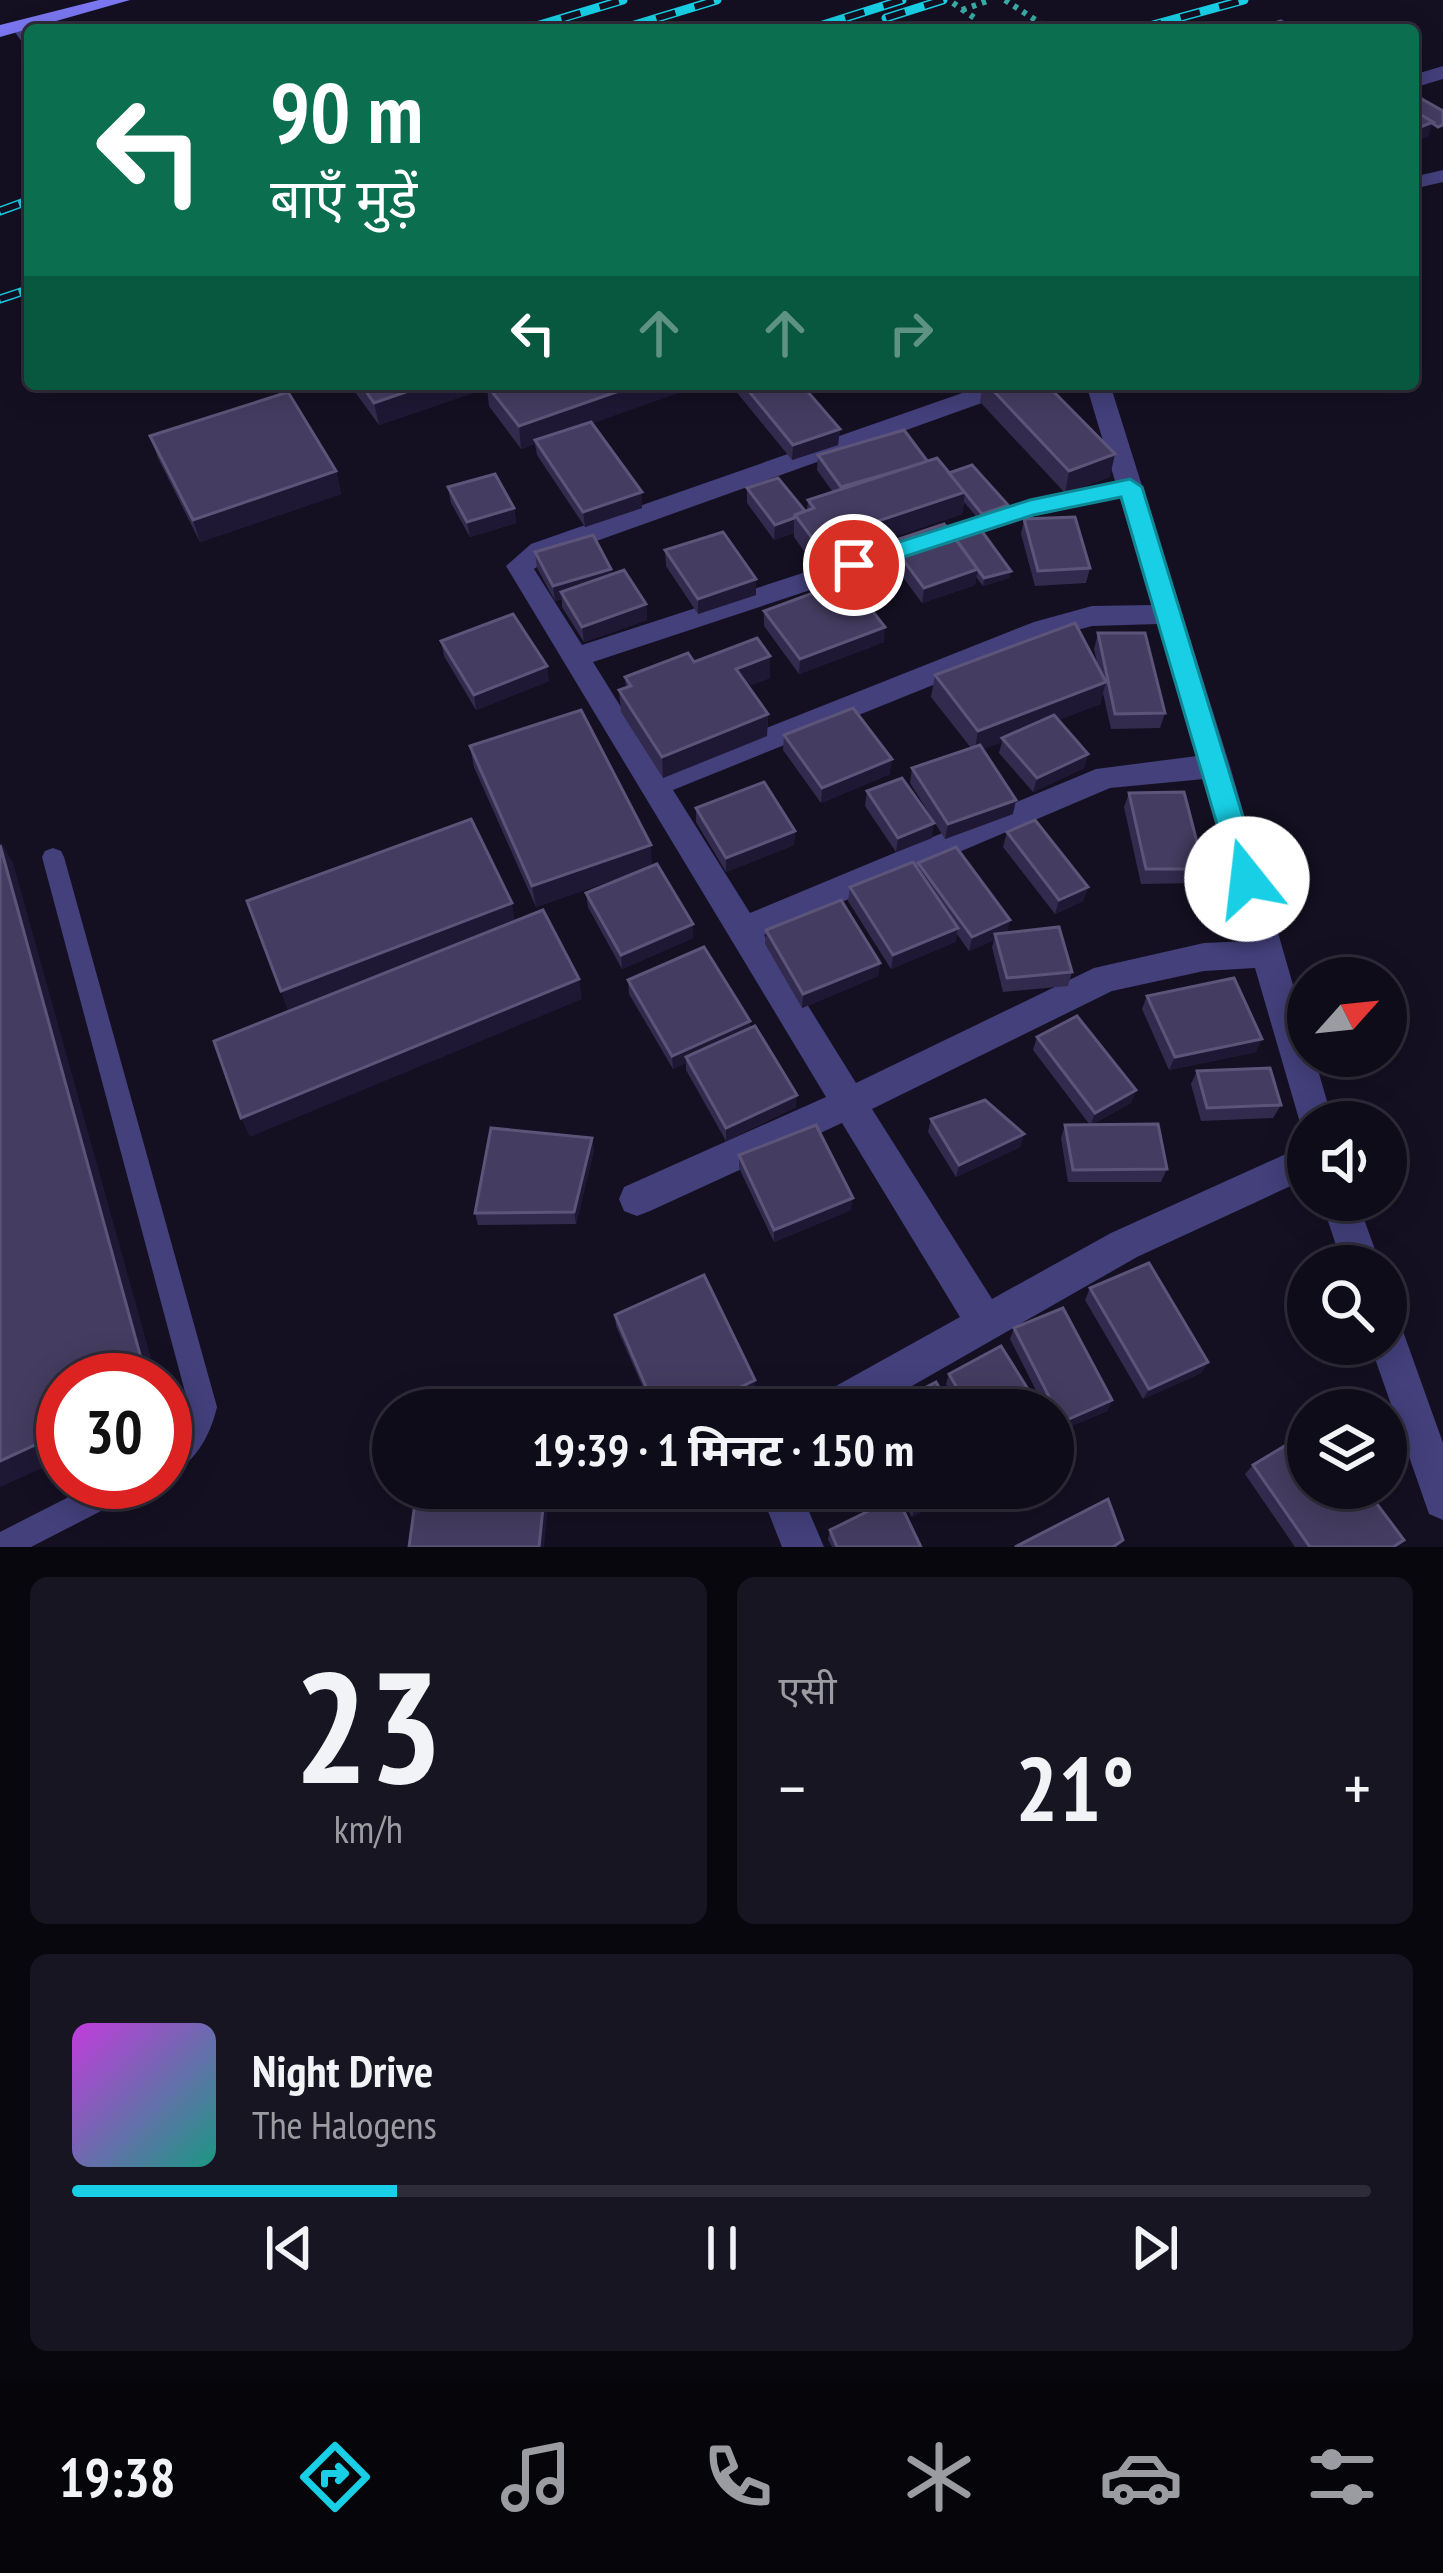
<!DOCTYPE html>
<html lang="hi">
<meta charset="utf-8">
<style>
:root{--surface:#0f0c1a;--page:#181523;--text:#f1f3f6;--muted:#9b9ba2;--line:#2f2c39;--accent:#18cfe5}
body{margin:0;font-family:"PT Sans Narrow","Noto Sans Devanagari",sans-serif;background:var(--page);color:var(--text);height:100vh;display:flex;flex-direction:column;font-size:45px;white-space:nowrap}
*{box-sizing:border-box;margin:0}
p{font-size:39px;color:var(--muted)}
.icon{flex:none;width:66px;height:66px;fill:none;stroke:currentColor;stroke-width:2;stroke-linecap:round;stroke-linejoin:round}
.map{position:relative;height:1547px;overflow:hidden}
.side{display:flex;flex-direction:column;gap:30px;padding:30px;background:#08070e;flex:1}
.side>*{flex:none}
.banner{position:absolute;left:24px;top:24px;width:1395px;height:366px;border-radius:12px;box-shadow:0 6px 30px #0003,0 0 0 3px var(--line);background:#0b6e4f;color:#fff;overflow:hidden}
.needle{width:78px;rotate:63deg}
.controls{position:absolute;left:1287px;top:957px;display:grid;gap:24px}
.controls a{display:grid;place-items:center;width:120px;height:120px;border-radius:50%;background:var(--surface);box-shadow:0 6px 30px #0003,0 0 0 3px var(--line);font-size:60px}
.speed{position:absolute;left:36px;top:1353px;display:flex;gap:24px;font-size:60px;font-weight:700;text-align:center}
.speed>*{display:grid;place-content:center;width:156px;height:156px;border-radius:50%;background:var(--surface);box-shadow:0 6px 30px #0003,0 0 0 3px var(--line);line-height:1}
.speed .limit{border:18px solid #d22;background:#fff;color:#111}
.pin{position:absolute;display:grid;place-items:center;width:102px;height:102px;color:#fff;margin:-51px;border:6px solid #fff;border-radius:50%;box-shadow:0 3px 12px #0007}
.me{position:absolute;width:132px;margin:-66px;rotate:344deg;stroke-linejoin:round;filter:drop-shadow(0 0 9px #0008)}
.turn{display:flex;align-items:center;gap:42px;height:252px;padding:0 48px;font-size:54px}
.turn .icon{width:156px;height:156px;stroke-width:2.5}
.turn b{display:block;font-size:84px;line-height:102px}
.lanes{display:flex;align-items:center;height:114px;padding:0 48px;background:#0003;justify-content:center;gap:60px;direction:ltr}
.lanes .off{opacity:.35}
.big{font-size:90px;font-weight:700;line-height:1.1}
.side .widget{flex:1;display:flex;flex-direction:column;justify-content:center;gap:18px;min-width:0;padding:0 42px;border-radius:18px;background:var(--page)}
.side .dial{align-items:center;gap:0}
.dial b{font-size:156px;line-height:1}
.song{display:flex;align-items:center;gap:36px}
.cover{width:144px;height:144px;border-radius:18px;background:linear-gradient(135deg,hsl(290 70% 55%),hsl(170 70% 35%))}
.played{height:12px;border-radius:6px;background:linear-gradient(90deg,var(--accent) 25%,var(--line) 25%)}
.keys{display:flex;justify-content:space-around;direction:ltr}
.heat{display:flex;justify-content:space-between;align-items:center;font-size:66px;direction:ltr}
.side .tiles{flex:1;display:grid;gap:30px;grid-template-columns:1fr 1fr}
.widget:last-child{grid-column:span 2}
.trip{position:absolute;left:372px;top:1389px;width:702px;height:120px;border-radius:60px;background:var(--surface);box-shadow:0 6px 30px #0003,0 0 0 3px var(--line);font-weight:700;line-height:120px;text-align:center}
.menu{display:flex;height:192px;justify-content:space-around;align-items:center;background:#06050a;color:var(--muted)}
.menu .icon{width:84px;height:84px}
.menu .selected{color:var(--accent)}
.menu b{font-size:54px;color:var(--text)}
.map>svg:first-child{display:block}
</style>
<div class="map">
<svg width="1443" height="1547" viewBox="0 0 1443 1547">
<rect width="100%" height="100%" fill="#141022"/>
<g fill="none" stroke-linecap="round" stroke-linejoin="round">
<g stroke="#3ba9a4" stroke-width="6" stroke-dasharray="4.5 6" stroke-linecap="butt">
<polyline points="1005,0 1051,30"/>
<polyline points="953,3 976,19"/>
<polyline points="962,10 990,0"/>
</g>
<g fill="#43407c" fill-rule="evenodd">
<polygon points="18,23 30,34 30,47 25,46 11,27"/>
<path d="M53 848 61 851 64 857 217 1407C210 1437 194 1465 165 1477V1445L185 1422 189 1407 42 857 45 851Z"/>
<polygon points="98,1482 142,1482 138,1492 31,1547 0,1547 0,1532"/>
</g>
<g fill="#43407c" fill-rule="evenodd">
<polygon points="1443,66 1443,79 1413,88 1413,75"/>
<polygon points="1443,170 1443,182 1413,189 1413,177"/>
<path d="M988 384H1024L1021 389 549 558 534 569 582 645 1021 502 1115 481 1086 384H1110L1230 766 1308 1037V1056H1314L1333 1122H1308V1135L1303 1133 1255 968 1204 971 1112 991 872 1109 992 1299 1111 1233 1308 1144V1178L1137 1257 870 1410H812L818 1396 960 1317 842 1123 650 1211 637 1216 624 1211 619 1199 624 1187 826 1097 506 566 531 544ZM1120 498 1152 605 1092 606 1034 622 660 770 593 662 1034 516ZM1158 624 1197 756 1096 769 750 913 673 790 1052 637 1092 626ZM1204 779 1248 941 1204 943 1094 968 856 1083 764 935 1110 788Z"/>
<polygon points="1321,1200 1357,1200 1381,1266 1343,1266"/>
<polygon points="1386,1317 1400,1323 1443,1443 1443,1520 1429,1514 1370,1344 1386,1344"/>
<polygon points="759,1488 799,1488 824,1547 782,1547"/>
</g>
<polygon fill="#7b77f1" fill-rule="evenodd" points="99,0 130,0 0,37 0,25"/>
<g stroke="#18cfe5" stroke-width="9">
<g id="rail">
<polyline points="886,18 943,0"/>
<polyline points="1142,28 1244,0"/>
<polyline points="523,30 623,0"/>
<polyline points="618,30 717,0"/>
<polyline points="807,30 902,0"/>
<polyline points="0,211 30,200"/>
<polyline points="0,299 30,289"/>
</g>
</g>
<use href="#rail" stroke="#141022" stroke-width="6" stroke-dasharray="20" stroke-linecap="butt"/>
</g>
<g fill="#332b4e">
<polygon points="354,384 703,384 592,423 642,492 642,508 585,527 537,455 535,444 521,449 489,406 487,388 379,425 355,392"/>
<polygon points="730,384 801,384 840,429 838,445 792,460"/>
<polygon points="983,384 1046,384 1110,477 1065,493 980,402"/>
<polygon points="150,436 336,471 341,494 200,542 158,458"/>
<polygon points="818,455 928,461 1008,505 1006,513 981,522 964,502 962,514 813,564 794,537 794,533 774,540 747,503 747,488 805,511 807,511 808,500 833,492 817,470"/>
<polygon points="448,487 514,508 516,523 470,537 451,503"/>
<polygon points="1024,519 1090,568 1086,583 1035,586 1021,534"/>
<polygon points="952,535 1011,571 1009,578 983,586 976,577 975,585 922,603 888,557 890,542"/>
<polygon points="665,550 756,579 756,595 698,614 666,566"/>
<polygon points="535,552 612,574 646,604 647,620 584,642 562,607 562,599 555,601 537,568"/>
<polygon points="764,611 884,642 799,674 764,626"/>
<polygon points="1098,633 1165,713 1160,728 1111,729 1103,693 1100,704 1058,720 1088,754 1084,768 1033,792 999,753 1002,742 982,749 1013,814 945,839 910,783 912,768 971,748 931,697 935,675 1098,666 1094,649"/>
<polygon points="441,641 549,681 476,710 444,656"/>
<polygon points="694,662 770,678 748,686 768,714 767,736 663,778 621,712 619,690 626,688 625,677"/>
<polygon points="784,735 890,774 821,803 783,750"/>
<polygon points="470,746 652,866 536,907 474,767"/>
<polygon points="867,791 932,838 896,852 865,806"/>
<polygon points="1129,793 1204,869 1198,883 1141,884 1124,807"/>
<polygon points="696,808 795,831 794,845 726,872 696,822"/>
<polygon points="1007,832 1088,887 1083,901 1055,914 1003,847"/>
<polygon points="918,863 1007,932 1072,972 1068,986 1003,992 992,947 994,940 969,951 957,934 955,942 891,969 848,901 850,887 918,868"/>
<polygon points="586,893 693,938 622,969 588,907"/>
<polygon points="766,930 880,963 878,976 802,1008 765,944"/>
<polygon points="628,980 750,1021 750,1028 796,1107 726,1141 686,1070 686,1063 673,1069 629,994"/>
<polygon points="1147,996 1256,1052 1169,1070 1142,1009"/>
<polygon points="1037,1037 1136,1090 1131,1103 1091,1125 1167,1169 1161,1182 1068,1182 1061,1138 1065,1125 1090,1125 1033,1050"/>
<polygon points="1197,1071 1281,1105 1273,1118 1201,1121 1191,1084"/>
<polygon points="931,1119 1024,1134 1020,1147 956,1177 928,1132"/>
<polygon points="592,1138 594,1150 576,1224 478,1225 475,1213"/>
<polygon points="739,1155 851,1210 774,1242 739,1168"/>
<polygon points="1090,1288 1208,1362 1201,1373 1143,1399 1085,1300"/>
<polygon points="615,1315 755,1380 755,1391 715,1410 653,1410 616,1326"/>
<polygon points="1014,1328 1112,1400 1107,1411 1057,1432 1053,1423 1053,1410 1046,1410 1010,1339"/>
<polygon points="949,1374 1041,1410 961,1410 946,1384"/>
<polygon points="1253,1465 1404,1540 1396,1547 1295,1547 1245,1474"/>
<polygon points="896,1488 963,1488 912,1517"/>
<polygon points="830,1530 921,1547 832,1547 828,1539"/>
</g>
<g fill="#1f1835">
<polygon points="1433,122 1428,137 1413,143 1413,130"/>
<polygon points="429,384 486,384 487,388 379,425 374,403"/>
<polygon points="639,384 703,384 537,443 535,440 535,444 521,449 519,426"/>
<polygon points="840,429 838,445 792,460 793,445"/>
<polygon points="1115,454 1110,477 1065,493 1069,471"/>
<polygon points="336,471 341,494 200,542 193,520"/>
<polygon points="642,492 642,508 585,527 583,512"/>
<polygon points="965,492 962,514 813,564 815,542"/>
<polygon points="1008,505 1006,513 981,522 982,514"/>
<polygon points="514,508 516,523 470,537 467,522"/>
<polygon points="794,518 794,533 774,540 775,525"/>
<polygon points="611,569 612,584 561,592 562,599 555,601 553,586"/>
<polygon points="978,569 975,585 922,603 924,588"/>
<polygon points="1011,571 1009,578 983,586 984,578"/>
<polygon points="756,579 756,595 698,614 698,599"/>
<polygon points="646,604 647,620 584,642 582,627"/>
<polygon points="885,627 884,642 799,674 800,659"/>
<polygon points="770,656 770,678 736,691 736,669"/>
<polygon points="547,666 549,681 476,710 474,695"/>
<polygon points="1106,682 1100,704 1005,741 1002,738 1002,742 974,753 978,731"/>
<polygon points="768,714 767,736 663,778 662,757"/>
<polygon points="1088,754 1084,768 1033,792 1037,778"/>
<polygon points="892,759 890,774 821,803 822,788"/>
<polygon points="1016,800 1013,814 945,839 948,824"/>
<polygon points="934,823 932,838 896,852 898,838"/>
<polygon points="795,831 794,845 726,872 726,858"/>
<polygon points="0,840 13,863 157,1380 147,1380"/>
<polygon points="651,845 652,866 536,907 532,886"/>
<polygon points="1088,887 1083,901 1055,914 1059,900"/>
<polygon points="512,903 515,923 288,1011 281,991"/>
<polygon points="1010,920 1007,934 995,934 994,940 969,951 972,937"/>
<polygon points="693,924 693,938 622,969 621,955"/>
<polygon points="958,928 955,942 891,969 893,955"/>
<polygon points="880,963 878,976 802,1008 803,994"/>
<polygon points="579,979 582,999 250,1137 241,1118"/>
<polygon points="750,1021 749,1034 686,1057 686,1063 673,1069 672,1056"/>
<polygon points="1262,1039 1256,1052 1169,1070 1175,1057"/>
<polygon points="1136,1090 1131,1103 1090,1126 1095,1113"/>
<polygon points="797,1095 796,1107 726,1141 726,1128"/>
<polygon points="1024,1134 1020,1147 956,1177 959,1165"/>
<polygon points="592,1138 594,1150 576,1224 574,1212"/>
<polygon points="853,1198 851,1210 774,1242 774,1230"/>
<polygon points="1208,1362 1201,1373 1143,1399 1149,1389"/>
<polygon points="755,1380 755,1391 715,1410 693,1410"/>
<polygon points="1112,1400 1107,1411 1057,1432 1062,1422"/>
<polygon points="63,1432 63,1459 0,1487 0,1461"/>
<polygon points="545,1488 550,1488 544,1547 539,1547"/>
<polygon points="950,1488 963,1488 912,1517 914,1508"/>
</g>
<g fill="#453d61" stroke="#5c5579" stroke-width="3">
<polygon points="1281,21 1296,30 1255,29"/>
<polygon points="1413,94 1443,111 1443,125 1438,127 1413,110"/>
<polygon points="1413,110 1433,122 1413,130"/>
<polygon points="361,384 429,384 374,403"/>
<polygon points="486,384 639,384 519,426"/>
<polygon points="743,384 801,384 840,429 793,445"/>
<polygon points="987,384 1046,384 1115,454 1069,471"/>
<polygon points="288,392 336,471 193,520 150,436"/>
<polygon points="591,422 642,492 583,512 535,440"/>
<polygon points="904,430 928,462 841,487 818,455"/>
<polygon points="937,458 965,492 815,542 795,515 814,508 808,500"/>
<polygon points="972,465 1008,505 982,514 949,473"/>
<polygon points="495,474 514,508 467,522 448,487"/>
<polygon points="778,478 805,511 795,515 794,518 775,525 747,488"/>
<polygon points="1075,517 1090,568 1038,571 1024,519"/>
<polygon points="944,524 978,569 924,588 890,542"/>
<polygon points="978,526 1011,571 984,578 952,534"/>
<polygon points="723,532 756,579 698,599 665,550"/>
<polygon points="593,535 611,569 553,586 535,552"/>
<polygon points="624,570 646,604 582,627 561,592"/>
<polygon points="848,580 885,627 800,659 764,611"/>
<polygon points="513,614 547,666 474,695 441,641"/>
<polygon points="1075,623 1106,682 978,731 935,675"/>
<polygon points="1098,633 1145,633 1165,713 1115,714"/>
<polygon points="757,638 770,656 736,669 768,714 662,757 619,690 631,686 625,677 688,653 694,662"/>
<polygon points="853,708 892,759 822,788 784,735"/>
<polygon points="581,710 651,845 532,886 470,746"/>
<polygon points="1054,715 1088,754 1037,778 1002,738"/>
<polygon points="980,745 1016,800 948,824 912,768"/>
<polygon points="902,778 934,823 898,838 867,791"/>
<polygon points="764,782 795,831 726,858 696,808"/>
<polygon points="1184,792 1204,869 1146,869 1129,793"/>
<polygon points="471,819 512,903 281,991 247,901"/>
<polygon points="1035,820 1088,887 1059,900 1007,832"/>
<polygon points="0,845 147,1380 63,1380 63,1432 0,1461"/>
<polygon points="956,847 1010,920 972,937 918,863"/>
<polygon points="913,862 958,928 893,955 850,887"/>
<polygon points="657,864 693,924 621,955 586,893"/>
<polygon points="841,900 880,963 803,994 766,930"/>
<polygon points="543,910 579,979 241,1118 214,1041"/>
<polygon points="1059,927 1072,972 1007,978 995,934"/>
<polygon points="704,947 750,1021 672,1056 628,980"/>
<polygon points="1234,978 1262,1039 1175,1057 1147,996"/>
<polygon points="1077,1016 1136,1090 1095,1113 1037,1037"/>
<polygon points="755,1026 797,1095 726,1128 686,1057"/>
<polygon points="1270,1068 1281,1105 1207,1108 1197,1071"/>
<polygon points="985,1100 1024,1134 959,1165 931,1119"/>
<polygon points="1158,1124 1167,1169 1073,1170 1065,1125"/>
<polygon points="816,1125 853,1198 774,1230 739,1155"/>
<polygon points="491,1128 592,1138 574,1212 475,1213"/>
<polygon points="1149,1263 1208,1362 1149,1389 1090,1288"/>
<polygon points="704,1275 755,1380 693,1410 656,1410 615,1315"/>
<polygon points="1063,1308 1112,1400 1062,1422 1014,1328"/>
<polygon points="1001,1346 1041,1410 970,1410 949,1374"/>
<polygon points="936,1382 952,1410 883,1410"/>
<polygon points="1308,1432 1308,1488 1365,1488 1404,1540 1393,1547 1310,1547 1253,1465"/>
<polygon points="417,1488 545,1488 539,1547 409,1547"/>
<polygon points="903,1488 950,1488 914,1508"/>
<polygon points="897,1497 921,1547 837,1547 830,1530"/>
<polygon points="1108,1499 1123,1540 1113,1547 1015,1547"/>
</g>
<polygon fill="#18cfe5" stroke="#108795" stroke-width="3" points="1130,479 1142,487 1262,879 1258,888 1237,888 1233,879 1121,497 1033,515 854,573 842,565 846,559 1030,500"/>
</svg>
<div class="controls">
<a><svg class="needle" viewBox="-14 -14 28 28"><path d="M0-13l5 13h-10z" fill="#e53935"/><path d="M0 13l5-13h-10z" fill="#9b9ba2"/></svg></a>
<a><svg class="icon" aria-label="sound" viewBox="0 0 24 24"><path d="M4 9h4l5-4v14l-5-4H4zM17 9q2 3 0 6"/></svg></a>
<a><svg class="icon" aria-label="search" viewBox="0 0 24 24"><circle cx="10" cy="10" r="6"/><path d="M15 15l6 6"/></svg></a>
<a><svg class="icon" aria-label="layers" viewBox="0 0 24 24"><path d="M12 4l9 5-9 5-9-5zM3 14l9 5 9-5"/></svg></a>
</div>
<div class="speed"><div class="limit">30</div></div>
<div class="pin" style="left:854px;top:565px;background:#d93025"><svg class="icon" aria-label="arrive" viewBox="0 0 24 24"><path d="M6 21V4h12l-3 4 3 4H6"/></svg></div>
<svg class="me" style="left:1247px;top:879px" viewBox="-20 -20 40 40"><circle r="19" fill="#fff"/><path d="M0-13L10 11 0 6-10 11z" fill="#18cfe5"/></svg>
<div class="trip">19:39 · 1 मिनट · 150 m</div>
<div class="banner">
<div class="turn"><svg class="icon" aria-label="left" viewBox="0 0 24 24"><path d="M17 20v-9H6M10 6l-5 5 5 5"/></svg><div><b>90 m</b>बाएँ मुड़ें</div></div>
<div class="lanes"><svg class="icon" aria-label="left" viewBox="0 0 24 24"><path d="M17 20v-9H6M10 6l-5 5 5 5"/></svg><svg class="icon off" aria-label="ahead" viewBox="0 0 24 24"><path d="M12 20V5M6 11l6-6 6 6"/></svg><svg class="icon off" aria-label="ahead" viewBox="0 0 24 24"><path d="M12 20V5M6 11l6-6 6 6"/></svg><svg class="icon off" aria-label="right" viewBox="0 0 24 24"><path d="M7 20v-9h11M14 6l5 5-5 5"/></svg></div>
</div>
</div>
<section class="side">
<div class="tiles">
<div class="widget dial"><b>23</b><p>km/h</p></div>
<div class="widget"><p>एसी</p>
<div class="heat"><a>−</a><b class="big">21°</b><a>+</a></div>
</div>
<div class="widget">
<div class="song"><i class="cover"></i><div><b>Night Drive</b><p>The Halogens</p></div></div>
<div class="played"></div>
<div class="keys"><svg class="icon" aria-label="previous" viewBox="0 0 24 24"><path d="M18 5L8 12l10 7zM5 5v14"/></svg><svg class="icon" aria-label="pause" viewBox="0 0 24 24"><path d="M8 5v14M16 5v14"/></svg><svg class="icon" aria-label="next" viewBox="0 0 24 24"><path d="M6 5l10 7-10 7zM19 5v14"/></svg></div>
</div>
</div>
</section>
<nav class="menu">
<b>19:38</b>
<svg class="icon selected" aria-label="directions" viewBox="0 0 24 24"><path d="M12 3l9 9-9 9-9-9zM9 14v-3h6M13 9l2 2-2 2"/></svg>
<svg class="icon" aria-label="music" viewBox="0 0 24 24"><path d="M9 18V5l10-2v13"/><circle cx="6" cy="18" r="3"/><circle cx="16" cy="16" r="3"/></svg>
<svg class="icon" aria-label="phone" viewBox="0 0 24 24"><path d="M5 4h4l2 5-3 2q2 4 5 5l2-3 5 2v4C11 20 4 13 5 4z"/></svg>
<svg class="icon" aria-label="climate" viewBox="0 0 24 24"><path d="M12 3v18M4 7l16 10M4 17L20 7"/></svg>
<svg class="icon" aria-label="car" viewBox="0 0 24 24"><path d="M5 17H2v-5l4-1 3-4h7l3 4 3 1v5h-3M9 17h6M6 11h13"/><circle cx="7" cy="17" r="2"/><circle cx="17" cy="17" r="2"/></svg>
<svg class="icon" aria-label="filters" viewBox="0 0 24 24"><path d="M4 7h16M4 17h16"/><circle cx="9" cy="7" r="2"/><circle cx="15" cy="17" r="2"/></svg>
</nav>
